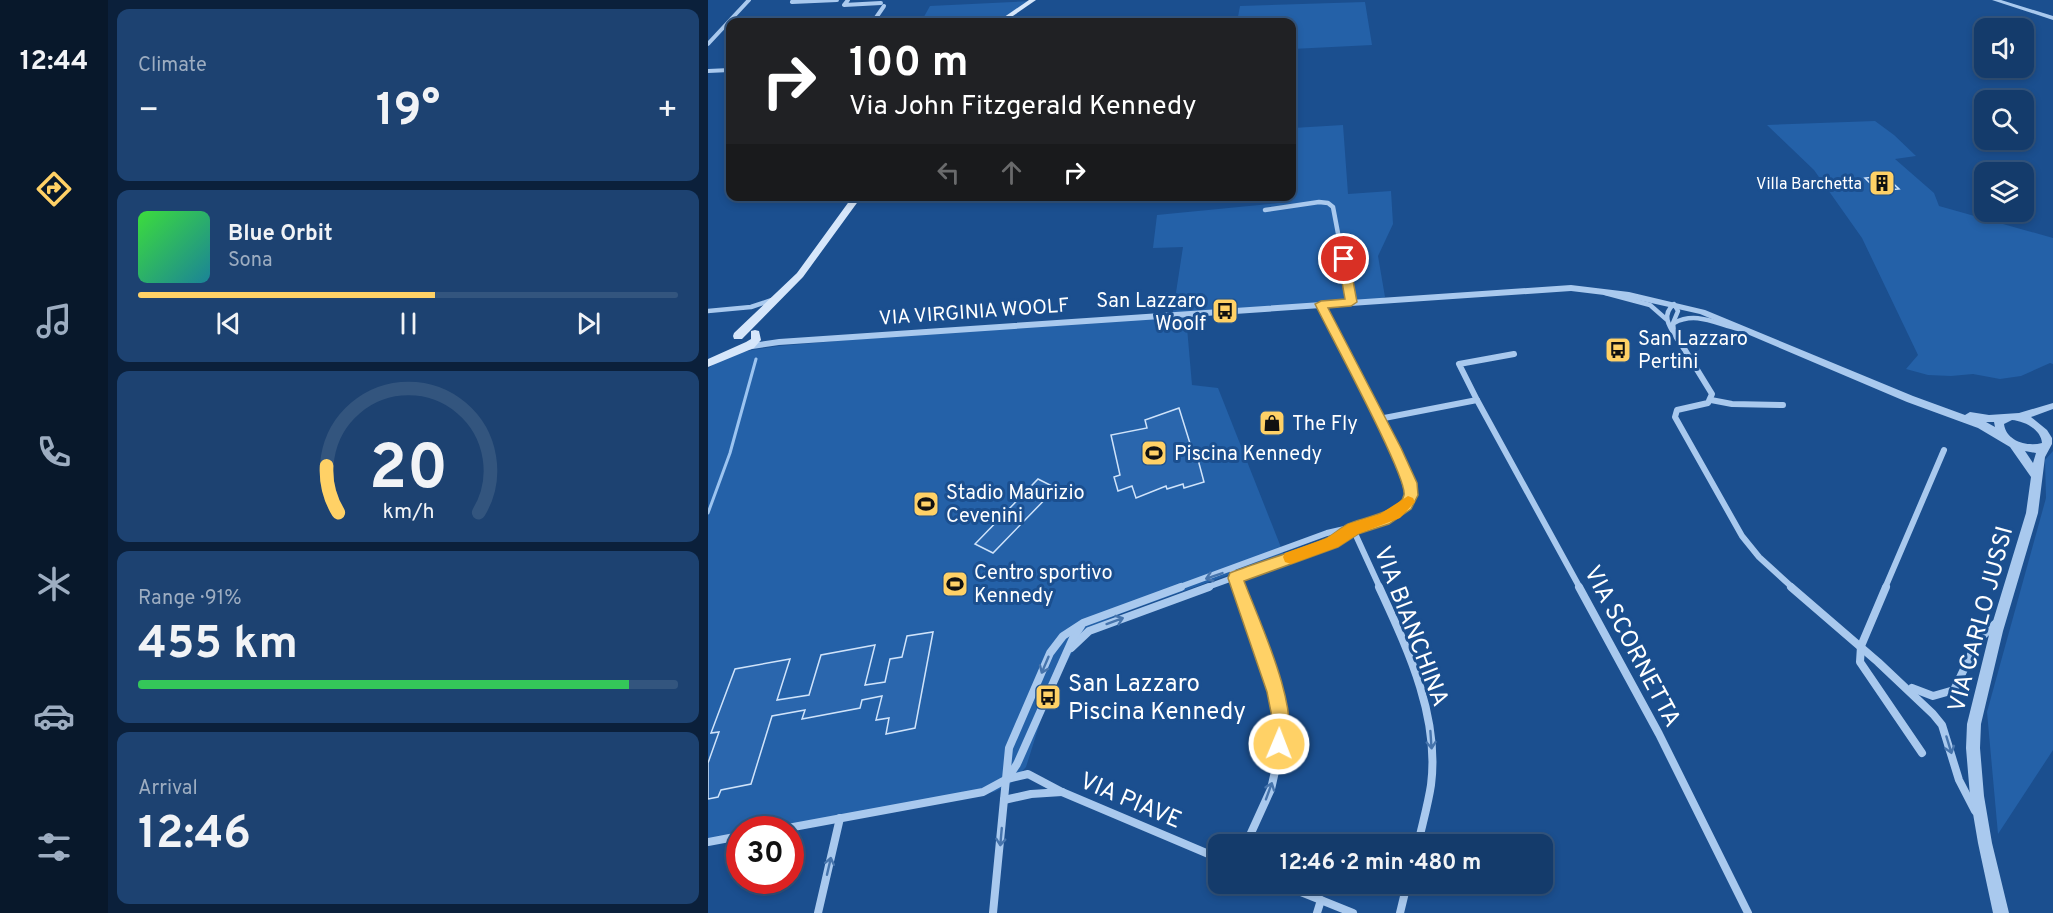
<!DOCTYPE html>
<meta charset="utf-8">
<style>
:root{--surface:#143b6b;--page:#1d4271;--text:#f1f3f6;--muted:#9dadc1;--line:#33557e;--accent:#ffd166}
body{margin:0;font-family:Overpass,sans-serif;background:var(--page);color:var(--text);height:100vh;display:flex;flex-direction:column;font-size:22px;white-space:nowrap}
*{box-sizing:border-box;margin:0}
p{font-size:20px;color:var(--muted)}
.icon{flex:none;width:33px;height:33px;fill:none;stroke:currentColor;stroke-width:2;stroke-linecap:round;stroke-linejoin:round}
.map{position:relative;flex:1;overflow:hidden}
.details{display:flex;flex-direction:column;gap:9px;padding:9px;background:#0b203b;width:600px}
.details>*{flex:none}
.guide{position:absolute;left:18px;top:18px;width:570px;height:183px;border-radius:12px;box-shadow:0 3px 9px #0003,0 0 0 2px var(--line);background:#202124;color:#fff;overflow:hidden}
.controls{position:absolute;left:1266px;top:18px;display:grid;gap:12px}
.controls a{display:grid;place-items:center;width:60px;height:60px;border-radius:12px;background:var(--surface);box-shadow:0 3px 9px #0003,0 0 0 2px var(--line);font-size:30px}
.speed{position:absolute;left:18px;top:816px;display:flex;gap:12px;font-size:30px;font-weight:700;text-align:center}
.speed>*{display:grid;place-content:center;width:78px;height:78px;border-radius:50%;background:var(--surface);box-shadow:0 3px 9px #0003,0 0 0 2px var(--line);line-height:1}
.speed .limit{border:9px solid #d22;background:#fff;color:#111}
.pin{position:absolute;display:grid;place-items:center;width:51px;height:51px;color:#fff;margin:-26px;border:3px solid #fff;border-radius:50%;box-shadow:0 2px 6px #0007}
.me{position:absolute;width:66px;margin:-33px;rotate:1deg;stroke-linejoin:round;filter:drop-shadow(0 0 4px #0008)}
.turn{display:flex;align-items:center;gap:21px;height:126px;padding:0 24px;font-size:27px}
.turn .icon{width:78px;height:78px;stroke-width:2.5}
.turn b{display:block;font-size:42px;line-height:51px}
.lanes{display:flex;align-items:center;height:57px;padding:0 24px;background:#0003;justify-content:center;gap:30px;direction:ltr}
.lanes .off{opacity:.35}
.big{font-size:45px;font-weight:700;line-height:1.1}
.details .card{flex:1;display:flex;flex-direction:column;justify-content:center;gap:9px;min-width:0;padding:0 21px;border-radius:12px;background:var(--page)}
.details .dial{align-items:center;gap:0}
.dial svg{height:156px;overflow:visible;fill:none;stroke:var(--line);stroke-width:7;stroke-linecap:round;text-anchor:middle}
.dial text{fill:var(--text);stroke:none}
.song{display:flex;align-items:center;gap:18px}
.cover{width:72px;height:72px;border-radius:9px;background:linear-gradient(135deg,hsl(120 70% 55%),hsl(190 70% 35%))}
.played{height:6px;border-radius:3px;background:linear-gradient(90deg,var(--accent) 55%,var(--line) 55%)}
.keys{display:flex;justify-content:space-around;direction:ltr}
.heat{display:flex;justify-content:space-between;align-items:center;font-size:33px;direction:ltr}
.charge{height:9px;border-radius:4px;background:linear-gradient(90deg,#34c759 91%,var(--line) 0)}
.trip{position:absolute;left:500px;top:834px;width:345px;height:60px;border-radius:12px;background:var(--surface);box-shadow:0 3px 9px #0003,0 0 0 2px var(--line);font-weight:700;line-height:60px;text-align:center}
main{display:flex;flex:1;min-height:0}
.menu{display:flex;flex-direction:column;width:108px;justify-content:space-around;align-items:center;background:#08182b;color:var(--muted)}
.menu .icon{width:42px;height:42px}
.menu .active{color:var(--accent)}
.menu b{font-size:27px;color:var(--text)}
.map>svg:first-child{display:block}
</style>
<main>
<nav class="menu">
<b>12:44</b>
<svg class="icon active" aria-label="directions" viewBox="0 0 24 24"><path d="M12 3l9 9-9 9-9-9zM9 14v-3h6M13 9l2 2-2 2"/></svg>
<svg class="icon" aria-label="music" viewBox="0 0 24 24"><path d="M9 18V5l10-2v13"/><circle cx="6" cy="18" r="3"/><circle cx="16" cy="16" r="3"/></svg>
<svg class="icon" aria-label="phone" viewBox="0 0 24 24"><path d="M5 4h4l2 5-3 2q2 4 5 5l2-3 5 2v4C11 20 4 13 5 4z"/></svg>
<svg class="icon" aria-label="climate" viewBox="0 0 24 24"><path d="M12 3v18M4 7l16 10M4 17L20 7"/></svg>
<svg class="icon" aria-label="car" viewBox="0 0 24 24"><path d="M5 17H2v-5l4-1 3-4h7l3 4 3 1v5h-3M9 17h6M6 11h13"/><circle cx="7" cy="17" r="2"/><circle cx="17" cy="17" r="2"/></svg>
<svg class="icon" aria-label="filters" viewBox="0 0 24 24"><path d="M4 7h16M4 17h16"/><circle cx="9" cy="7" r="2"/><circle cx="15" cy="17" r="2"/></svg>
</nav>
<section class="details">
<div class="card"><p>Climate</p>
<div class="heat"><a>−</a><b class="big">19°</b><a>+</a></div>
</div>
<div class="card">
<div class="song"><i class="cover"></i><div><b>Blue Orbit</b><p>Sona</p></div></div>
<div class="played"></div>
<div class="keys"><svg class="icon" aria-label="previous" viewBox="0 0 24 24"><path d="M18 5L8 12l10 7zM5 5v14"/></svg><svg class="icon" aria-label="pause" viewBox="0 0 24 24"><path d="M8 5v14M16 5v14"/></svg><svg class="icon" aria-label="next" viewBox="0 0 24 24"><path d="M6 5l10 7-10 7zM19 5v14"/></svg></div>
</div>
<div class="card dial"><svg viewBox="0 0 100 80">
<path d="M14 69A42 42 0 1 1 86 69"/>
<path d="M14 69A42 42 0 0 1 8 45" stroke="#ffd166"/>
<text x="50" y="56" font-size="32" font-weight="700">20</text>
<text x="50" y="72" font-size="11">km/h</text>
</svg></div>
<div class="card"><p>Range · 91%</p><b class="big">455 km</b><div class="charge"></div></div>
<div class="card"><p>Arrival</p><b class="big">12:46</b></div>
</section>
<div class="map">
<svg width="1345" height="913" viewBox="0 0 1345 913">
<rect width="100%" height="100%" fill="#1b4f8f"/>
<g fill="#2461a8">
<polygon points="324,1 298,22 213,22 222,6"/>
<polygon points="657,2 664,45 584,49 584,22 529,22 532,6"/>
<polygon points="1167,121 1186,135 1208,156 1187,159 1226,193 1231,206 1345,238 1345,364 1342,363 1313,376 1292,379 1265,374 1243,376 1220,375 1198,369 1210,355 1154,238 1106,170 1059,125"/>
<path d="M635 125 640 194 683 191 685 224 670 256 677 297 664 302 478 316 484 385 510 388 576 555 412 614 376 631 341 694 318 767 302 784 286 792 74 829 32 830 31 837 0 843V369C19 351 46 350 71 346L465 312 475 247 445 248 449 215 571 203 573 197 584 196 585 128Z"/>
<polygon points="1345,451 1345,750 1290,834 1279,712 1338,498 1337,460"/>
</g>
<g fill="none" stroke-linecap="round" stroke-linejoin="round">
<polyline stroke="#9cc4f0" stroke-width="3" points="0,513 22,453 48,359"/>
</g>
<g fill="#2a66ad" stroke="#cfe3fa" stroke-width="1.5">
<polygon points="1177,176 1191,189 1170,191 1157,178"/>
<polygon points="471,408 485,453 488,452 496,482 476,488 475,484 459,489 458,486 428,498 424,486 410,491 406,477 412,475 403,435 439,428 437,420"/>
<polygon points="330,479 348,488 285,553 267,544"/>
<polygon points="225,632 207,728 178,734 181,718 168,720 174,696 154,700 152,708 94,719 97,710 64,716 43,784 13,790 10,797 0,799 0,763 11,732 3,733 27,669 82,659 69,700 101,695 113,655 167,645 157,685 177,682 182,659 194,657 199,636"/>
</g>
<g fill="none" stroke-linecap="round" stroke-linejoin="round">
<g stroke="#a9c9ee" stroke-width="4">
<polyline points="85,0 84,2 129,0"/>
<polyline points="140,0 136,5 173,3"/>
<polyline points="165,22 176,6"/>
<polyline points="0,44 41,0"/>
<polyline points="0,71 22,70"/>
</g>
<g stroke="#a9c9ee" stroke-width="4.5">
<polyline points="557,210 611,202 620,203 625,207 643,302"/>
<polyline points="897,293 942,305 958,319"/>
<polyline points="613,305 630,339"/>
<polyline points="0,311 43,307 64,300"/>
<path d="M966 323C988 311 1008 324 1031 329"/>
<path d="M966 333 965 323 970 311 966 304C953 315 961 326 969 339"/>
</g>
<g stroke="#a9c9ee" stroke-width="6">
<polyline points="969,337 1004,394 1000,403 969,410 967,417 1034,536 1051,557 1085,588"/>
<polyline points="769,400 751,364 806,354"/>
<polyline points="1003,400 1024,404 1075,405"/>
<polyline points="671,419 769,400 872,588"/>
<polyline points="645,529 672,588"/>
<polyline points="524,569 531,588"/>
<polyline points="469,588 619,533 676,520 698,505 703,495 697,472 629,337"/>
<polyline points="497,588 624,542 645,529"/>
<polyline points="1177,588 1236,450"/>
</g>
<g stroke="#a9c9ee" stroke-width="8">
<polyline points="530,587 568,691 572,717 568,767 563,789 538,844"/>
<path d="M671 587C699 648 732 716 723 785 720 805 714 825 710 844"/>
<polyline points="871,587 951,734 1040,913"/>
<polyline points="1083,587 1170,662 1225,714 1234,725 1251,780 1267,811"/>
<polyline points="1178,587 1153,646 1152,662 1214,753"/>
<polyline points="363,648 381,631 501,587"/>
<polyline points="1204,688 1225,696 1246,690 1270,640 1287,624"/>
<polyline points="299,779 320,774 354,792 510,858"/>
<polyline points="296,800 323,794 354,792"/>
<polyline points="69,830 275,792 299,779 309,764 365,638 373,626"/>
<polyline points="0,842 32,836"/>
<polyline points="573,884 645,913"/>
<polyline points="110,913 132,818"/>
<polyline points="285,913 301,748 342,653 355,636 375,623 473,587"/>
<polyline points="609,913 613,900"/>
<polyline points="692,913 699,884"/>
</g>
<g fill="#a9c9ee" fill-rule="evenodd">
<polygon points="1284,0 1293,0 1345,16 1345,20"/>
<path d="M863 285 921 292 997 310 1205 396 1257 415 1262 412 1281 415 1311 413 1345 403V409L1323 417 1339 430 1344 438V444L1337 457 1330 513 1295 631 1273 724 1272 748 1276 796 1284 843 1301 913H1285L1270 843 1262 796 1258 748 1259 724 1282 631 1318 513 1323 477 1302 447 1270 428 1199 402 992 314 921 298 863 291 71 345 38 350 33 347 38 344 71 339ZM1304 420C1316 421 1333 429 1334 443 1319 447 1298 441 1296 424ZM1278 422H1286L1287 427ZM1317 451 1328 453 1325 463Z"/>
</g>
<g fill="#d6e6fa" fill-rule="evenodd">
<polygon points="321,0 328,0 296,22 289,22"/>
<polygon points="145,196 154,196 95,277 34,339 26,339 25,336 26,333 89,273"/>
<polygon points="47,330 51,331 53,340 46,348 0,367 0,359 38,342 43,339 43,331"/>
</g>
</g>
<defs><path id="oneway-shaft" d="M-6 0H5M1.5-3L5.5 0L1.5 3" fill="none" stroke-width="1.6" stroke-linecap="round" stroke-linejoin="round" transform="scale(1.5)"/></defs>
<g stroke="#4674ac">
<use href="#oneway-shaft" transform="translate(506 576) rotate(161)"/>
<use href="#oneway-shaft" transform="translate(407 621) rotate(-20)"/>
<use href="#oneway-shaft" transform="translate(337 665) rotate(113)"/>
<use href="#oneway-shaft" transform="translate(723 740) rotate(86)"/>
<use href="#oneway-shaft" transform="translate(1241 745) rotate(73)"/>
<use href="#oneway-shaft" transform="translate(561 791) rotate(-70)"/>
<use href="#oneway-shaft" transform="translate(293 837) rotate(95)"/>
<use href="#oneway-shaft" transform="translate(121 866) rotate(-77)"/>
</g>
<path fill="#ffd166" stroke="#a68842" stroke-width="1.5" d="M636 256 641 259 649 302 643 306 620 308 693 448 709 483 710 495 703 509 681 524 650 534 630 547 536 581C551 621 594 711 578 750L571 753 565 750 562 744 564 717 559 692 520 578 522 573C553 561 586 552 617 539 625 535 632 528 640 524 653 518 693 512 696 495 700 478 620 331 607 304L613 301 637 299 630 259Z"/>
<polygon fill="#f59e0b" points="700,496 705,498 707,502 692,518 650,534 630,547 583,564 577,562 575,557 577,553 619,538 640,524 672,514"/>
<defs>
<g id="building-square" transform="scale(1.35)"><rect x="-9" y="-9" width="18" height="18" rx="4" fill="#ffd166" stroke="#1b4f8f"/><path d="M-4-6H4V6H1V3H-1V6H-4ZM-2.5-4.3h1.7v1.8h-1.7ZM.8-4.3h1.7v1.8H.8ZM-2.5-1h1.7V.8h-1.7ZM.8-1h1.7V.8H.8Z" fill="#111"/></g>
<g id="bus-square" transform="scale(1.35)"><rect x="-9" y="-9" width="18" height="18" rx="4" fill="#ffd166" stroke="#1b4f8f"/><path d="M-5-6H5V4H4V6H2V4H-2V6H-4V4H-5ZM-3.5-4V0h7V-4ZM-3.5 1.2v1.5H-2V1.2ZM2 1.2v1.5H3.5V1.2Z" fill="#111"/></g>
<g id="shop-square" transform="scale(1.35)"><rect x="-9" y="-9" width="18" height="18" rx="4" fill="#ffd166" stroke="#1b4f8f"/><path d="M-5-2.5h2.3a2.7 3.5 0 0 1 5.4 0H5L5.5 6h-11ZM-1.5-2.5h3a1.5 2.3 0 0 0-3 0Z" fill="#111"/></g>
<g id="stadium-square" transform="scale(1.35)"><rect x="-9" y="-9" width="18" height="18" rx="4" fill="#ffd166" stroke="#1b4f8f"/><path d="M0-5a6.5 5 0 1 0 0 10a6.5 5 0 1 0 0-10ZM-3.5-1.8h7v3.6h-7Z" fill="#111"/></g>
</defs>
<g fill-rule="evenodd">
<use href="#building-square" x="1174" y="183"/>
<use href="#bus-square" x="517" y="311"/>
<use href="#bus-square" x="910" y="350"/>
<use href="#shop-square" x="564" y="423"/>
<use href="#stadium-square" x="446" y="453"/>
<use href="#stadium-square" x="218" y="504"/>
<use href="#stadium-square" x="247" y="584"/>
<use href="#bus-square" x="340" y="697"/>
</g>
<g text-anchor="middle" stroke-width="6" stroke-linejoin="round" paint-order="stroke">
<g font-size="16" fill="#fff" stroke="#1b4f8f" text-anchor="end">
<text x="1154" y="189">Villa Barchetta</text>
</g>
<g font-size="20" fill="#fff" stroke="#1b4f8f" text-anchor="start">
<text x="498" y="307" text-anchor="end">San Lazzaro<tspan x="498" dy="23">Woolf</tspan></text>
<text x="930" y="345">San Lazzaro<tspan x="930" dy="23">Pertini</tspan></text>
<text x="584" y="430">The Fly</text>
<text x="466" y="460">Piscina Kennedy</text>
<text x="238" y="499">Stadio Maurizio<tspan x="238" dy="23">Cevenini</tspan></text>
<text x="266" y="579">Centro sportivo<tspan x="266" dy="23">Kennedy</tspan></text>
</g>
<g font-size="20" fill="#fff" stroke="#1b4f8f">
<text transform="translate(266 311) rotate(-4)" y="7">VIA VIRGINIA WOOLF</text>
</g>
<g font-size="24" fill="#fff" stroke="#1b4f8f">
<text transform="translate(1272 619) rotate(-75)" y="8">VIA CARLO JUSSI</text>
<text transform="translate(704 626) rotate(69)" y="8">VIA BIANCHINA</text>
<text transform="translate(925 646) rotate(62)" y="8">VIA SCORNETTA</text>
<text transform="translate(423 800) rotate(23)" y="8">VIA PIAVE</text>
</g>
<g font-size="24" fill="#fff" stroke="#1b4f8f" text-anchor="start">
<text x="360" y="691">San Lazzaro<tspan x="360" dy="28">Piscina Kennedy</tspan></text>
</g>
</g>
</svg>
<div class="controls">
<a><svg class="icon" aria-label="sound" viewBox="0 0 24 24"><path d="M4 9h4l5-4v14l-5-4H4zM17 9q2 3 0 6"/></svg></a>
<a><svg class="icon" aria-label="search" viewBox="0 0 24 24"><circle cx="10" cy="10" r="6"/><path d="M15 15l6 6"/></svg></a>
<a><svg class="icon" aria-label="layers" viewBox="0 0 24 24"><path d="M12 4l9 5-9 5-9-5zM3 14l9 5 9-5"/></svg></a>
</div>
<div class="speed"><div class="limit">30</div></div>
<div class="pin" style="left:636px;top:259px;background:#d93025"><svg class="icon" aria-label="arrive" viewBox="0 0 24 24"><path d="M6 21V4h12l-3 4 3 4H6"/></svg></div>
<svg class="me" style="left:571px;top:744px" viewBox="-20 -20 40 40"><circle r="17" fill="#ffd166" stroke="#fff" stroke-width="3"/><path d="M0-11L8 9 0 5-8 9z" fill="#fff"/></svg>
<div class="trip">12:46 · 2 min · 480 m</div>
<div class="guide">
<div class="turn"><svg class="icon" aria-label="right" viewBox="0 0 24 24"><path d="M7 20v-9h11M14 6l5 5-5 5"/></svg><div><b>100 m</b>Via John Fitzgerald Kennedy</div></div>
<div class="lanes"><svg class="icon off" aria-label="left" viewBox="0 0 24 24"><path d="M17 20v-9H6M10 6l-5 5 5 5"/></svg><svg class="icon off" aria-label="ahead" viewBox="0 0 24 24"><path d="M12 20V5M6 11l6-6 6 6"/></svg><svg class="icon" aria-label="right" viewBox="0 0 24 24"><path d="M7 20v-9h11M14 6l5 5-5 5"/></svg></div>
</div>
</div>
</main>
